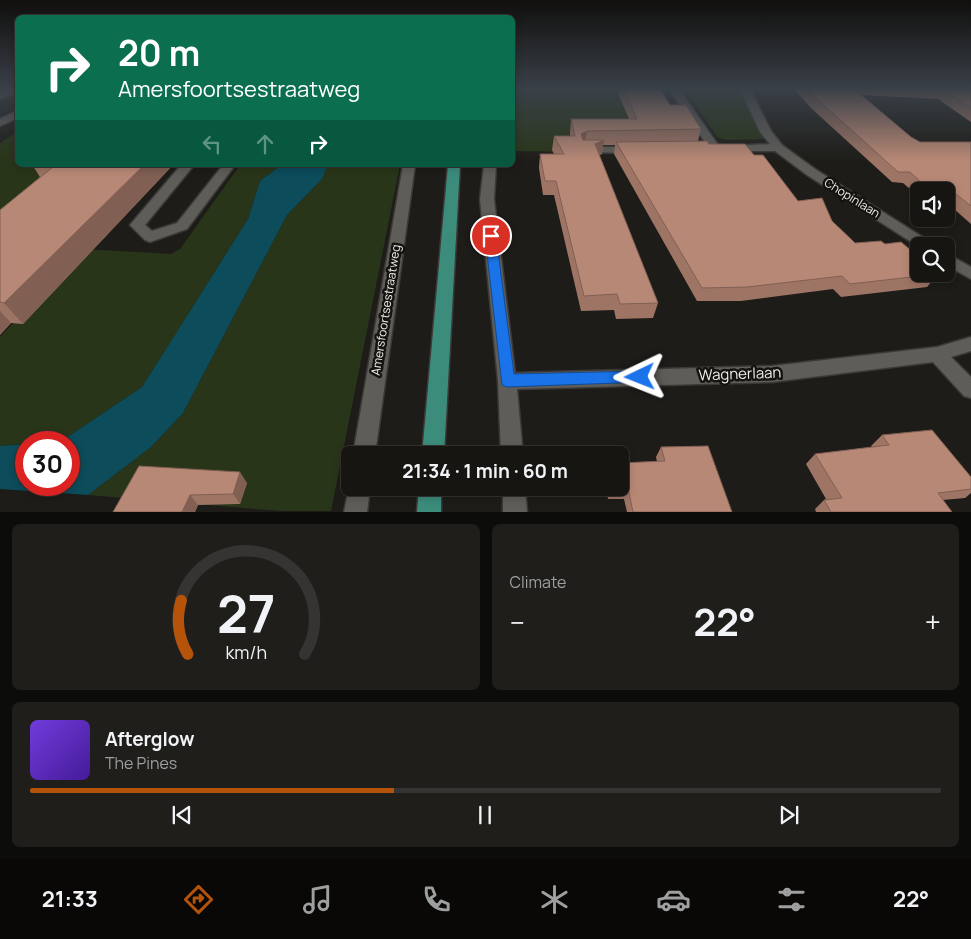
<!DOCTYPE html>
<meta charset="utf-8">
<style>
:root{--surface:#161512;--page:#1f1e1b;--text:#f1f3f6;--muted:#9e9f9f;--line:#353432;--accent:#b45309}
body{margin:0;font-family:Manrope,sans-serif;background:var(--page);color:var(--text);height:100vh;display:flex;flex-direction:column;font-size:19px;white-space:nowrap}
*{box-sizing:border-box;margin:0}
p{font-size:16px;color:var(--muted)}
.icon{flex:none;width:28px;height:28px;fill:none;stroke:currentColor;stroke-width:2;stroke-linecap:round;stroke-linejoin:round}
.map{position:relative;height:512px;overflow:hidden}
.details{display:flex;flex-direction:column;gap:12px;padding:12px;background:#0c0c0a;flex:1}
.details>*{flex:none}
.guide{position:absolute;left:15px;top:15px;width:500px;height:152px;border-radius:8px;box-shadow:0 2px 8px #0003,0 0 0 1px var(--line);background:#0b6e4f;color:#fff;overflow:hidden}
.controls{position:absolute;left:910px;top:182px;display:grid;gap:10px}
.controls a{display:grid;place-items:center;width:45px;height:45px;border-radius:8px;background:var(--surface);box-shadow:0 2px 8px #0003,0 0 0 1px var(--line);font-size:25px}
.speed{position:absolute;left:15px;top:431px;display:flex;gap:10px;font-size:25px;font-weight:700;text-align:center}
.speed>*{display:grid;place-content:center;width:65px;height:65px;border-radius:50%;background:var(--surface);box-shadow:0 2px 8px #0003,0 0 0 1px var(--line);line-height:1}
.speed .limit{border:8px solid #d22;background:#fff;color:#111}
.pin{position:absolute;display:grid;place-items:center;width:42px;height:42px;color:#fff;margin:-21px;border:2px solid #fff;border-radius:50%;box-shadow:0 1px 5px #0007}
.me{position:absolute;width:55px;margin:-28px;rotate:268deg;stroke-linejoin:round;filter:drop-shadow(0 0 4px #0008)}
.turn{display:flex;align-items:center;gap:18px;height:105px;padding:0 20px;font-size:22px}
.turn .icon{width:65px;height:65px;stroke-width:2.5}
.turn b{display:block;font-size:35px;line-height:42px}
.lanes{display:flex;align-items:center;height:48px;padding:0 20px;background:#0003;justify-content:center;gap:25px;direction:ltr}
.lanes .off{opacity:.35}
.big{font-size:38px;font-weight:700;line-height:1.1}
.details .tile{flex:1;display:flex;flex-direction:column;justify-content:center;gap:8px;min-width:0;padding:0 18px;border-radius:8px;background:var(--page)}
.details .dial{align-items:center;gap:0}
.dial svg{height:130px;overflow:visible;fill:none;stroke:var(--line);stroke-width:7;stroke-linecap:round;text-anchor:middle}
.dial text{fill:var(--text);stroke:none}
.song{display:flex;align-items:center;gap:15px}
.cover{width:60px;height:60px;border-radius:8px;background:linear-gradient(135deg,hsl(260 70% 55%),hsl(260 70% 35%))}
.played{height:5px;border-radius:2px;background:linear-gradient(90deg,var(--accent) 40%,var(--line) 40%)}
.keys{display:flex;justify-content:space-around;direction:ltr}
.heat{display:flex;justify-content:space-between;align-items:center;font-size:28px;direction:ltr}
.details .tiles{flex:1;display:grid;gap:12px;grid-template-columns:1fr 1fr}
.tile:last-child{grid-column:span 2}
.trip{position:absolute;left:341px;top:446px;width:288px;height:50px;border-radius:8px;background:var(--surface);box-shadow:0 2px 8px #0003,0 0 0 1px var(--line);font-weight:700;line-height:50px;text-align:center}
.tabs{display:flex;height:80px;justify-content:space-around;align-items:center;background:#090807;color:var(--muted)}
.tabs .icon{width:35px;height:35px}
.tabs .on{color:var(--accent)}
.tabs b{font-size:22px;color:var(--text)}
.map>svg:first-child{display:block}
</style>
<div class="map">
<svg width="971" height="512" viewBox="0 0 971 512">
<rect width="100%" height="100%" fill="#1d1c18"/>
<g fill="#293518">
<polygon points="513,89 616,89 633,130 573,130 578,152 513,151"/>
<polygon points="685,89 740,89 764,139 727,140 717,137"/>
<polygon points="17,132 18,165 89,165 0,250 0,143"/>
<polygon points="240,165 281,165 260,181 248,219 142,387 69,436 50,442 0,446 0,337 83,249 171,254 180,249"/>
<polygon points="328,165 400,165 331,511 281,511 88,495 151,447 183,413 287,215 322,179"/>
</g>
<polygon fill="#0c4c5b" points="281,165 328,165 322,179 287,215 183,413 151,447 88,495 0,489 0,446 26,444 26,485 69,485 69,442 50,442 69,436 142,387 248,219 260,181"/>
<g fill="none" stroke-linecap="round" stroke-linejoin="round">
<g stroke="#3a3937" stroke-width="3">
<g id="minor">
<polygon points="7,89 18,89 18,92 0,99 0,92"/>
<polygon points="669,89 679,89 721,149 719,151 711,151"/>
<polygon points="740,89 750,89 771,131 782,145 815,169 932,243 934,246 919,247 807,175 775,151 725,151 725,147 729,146 770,144 760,132"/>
<polygon points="18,110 18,118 0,126 0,119"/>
<polygon points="585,147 633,147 639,150 633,153 581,152 581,148"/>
<polygon points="181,165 194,165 145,225 152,231 177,223 223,165 235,165 187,229 150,242 145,240 130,225"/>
<polygon points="403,165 415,165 375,455 353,455"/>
<polygon points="484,165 496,165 494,199 515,373 772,366 937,347 971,337 971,351 951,357 971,377 971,398 964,396 933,362 772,382 517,389 523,455 501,455 498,381 480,199"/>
<polygon points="946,253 971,267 971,279 946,265"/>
<polygon points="350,483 350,488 370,488 367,512 344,512"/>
<polygon points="503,488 525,488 527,512 503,512"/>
</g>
</g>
<g stroke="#3a3937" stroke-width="3">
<g id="major">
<polygon points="448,165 460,165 444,455 422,455"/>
<polygon points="419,488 441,488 441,512 417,512"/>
</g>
</g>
<use href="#minor" fill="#5f5d58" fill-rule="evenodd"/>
<use href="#major" fill="#3c8c7b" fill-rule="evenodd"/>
</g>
<g fill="#9e7565">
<polygon points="616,89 660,89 670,105 701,129 698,141 754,155 798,201 832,221 855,243 885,244 938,274 927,287 841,297 833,289 741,301 697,301 614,154 615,145 603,145 602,154 599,155 658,303 653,318 616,319 614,310 581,311 554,195 543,195 539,168 540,154 554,154 552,150 554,136 570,136 570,133 571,119 629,119"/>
<polygon points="794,89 971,89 971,122 938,99 861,95 911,137 920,142 971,142 971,224 946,202 946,191 919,191 919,196 918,196 903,183 892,182 811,108"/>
<polygon points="34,165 173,165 23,324 11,323 0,335 0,210 40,177 33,166"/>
<polygon points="882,435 971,477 971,493 965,498 943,500 952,512 816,512 815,509 824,500 826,499 806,464 815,454 872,447 871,446"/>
<polygon points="661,447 732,512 627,512 624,499 608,499 606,488 620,488 657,462 656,457"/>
<polygon points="247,483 240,504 198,505 195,512 113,512"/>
</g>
<g fill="#815f53">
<polygon points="587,131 585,145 581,134"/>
<polygon points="604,140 602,154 593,158 595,144"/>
<polygon points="144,165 173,165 23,324 4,303"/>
<polygon points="0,311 11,323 0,335"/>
<polygon points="240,472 247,483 240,504 233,494"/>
<polygon points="190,495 198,505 195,512 182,512"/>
</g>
<g fill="#b88876" stroke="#815f53">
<polygon points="624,89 660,89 670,105 686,105 701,129 587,131 581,134 583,140 604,140 595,144 658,303 620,304 617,294 584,296 556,181 545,181 540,154 564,154 554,136 575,136 571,119 637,119"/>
<polygon points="806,89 854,89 911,137 920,142 971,142 971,206 946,186 925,186 910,172 898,172 816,98"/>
<polygon points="924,89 971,89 971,108 944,90"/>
<polygon points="707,141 709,144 745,144 754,155 763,155 798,201 822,198 832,221 855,243 881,241 885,244 901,242 919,257 919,274 938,274 850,284 842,276 747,287 702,288 616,142"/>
<polygon points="34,165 144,165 4,303 0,302 0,210 53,167 33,166"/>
<polygon points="932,430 971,477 971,489 938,493 952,512 831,512 824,500 842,498 815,454 889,445 882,435"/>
<polygon points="708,446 732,512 633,512 628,488 612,489 612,488 620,488 620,463 665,461 661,447"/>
<polygon points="139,466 240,472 233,494 190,495 182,512 113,512"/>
</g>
<linearGradient id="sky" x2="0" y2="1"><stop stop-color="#100f0d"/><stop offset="0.55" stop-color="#3a4048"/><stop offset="1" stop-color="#3a4048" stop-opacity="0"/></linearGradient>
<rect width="971" height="161" fill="url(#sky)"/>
<polygon fill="#1a73e8" stroke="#114b97" points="491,232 496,236 514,374 640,371 645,373 647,377 645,382 507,387 502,385 485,236"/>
<g text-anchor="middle" stroke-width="5" stroke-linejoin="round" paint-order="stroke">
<g font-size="12" fill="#efeeeb" stroke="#14130f">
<text transform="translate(852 198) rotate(32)" y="4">Chopinlaan</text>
<text transform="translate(386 310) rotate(-81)" y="4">Amersfoortsestraatweg</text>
</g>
<g font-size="15" fill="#efeeeb" stroke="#14130f">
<text transform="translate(740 374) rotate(-2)" y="5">Wagnerlaan</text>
</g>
</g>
</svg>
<div class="controls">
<a><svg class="icon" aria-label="sound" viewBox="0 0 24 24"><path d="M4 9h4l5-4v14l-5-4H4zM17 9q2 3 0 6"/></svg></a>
<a><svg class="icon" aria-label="search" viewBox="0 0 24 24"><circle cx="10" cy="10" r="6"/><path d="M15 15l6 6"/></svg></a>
</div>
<div class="speed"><div class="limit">30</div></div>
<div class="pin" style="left:491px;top:236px;background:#d93025"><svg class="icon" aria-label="arrive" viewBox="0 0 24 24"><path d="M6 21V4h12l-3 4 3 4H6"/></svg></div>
<svg class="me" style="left:640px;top:377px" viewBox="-20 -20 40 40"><path d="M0-17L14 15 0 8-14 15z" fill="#1a73e8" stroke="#fff" stroke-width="4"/></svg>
<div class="trip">21:34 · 1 min · 60 m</div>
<div class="guide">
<div class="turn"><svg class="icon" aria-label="right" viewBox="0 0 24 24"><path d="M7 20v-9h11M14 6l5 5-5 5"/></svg><div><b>20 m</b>Amersfoortsestraatweg</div></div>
<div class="lanes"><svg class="icon off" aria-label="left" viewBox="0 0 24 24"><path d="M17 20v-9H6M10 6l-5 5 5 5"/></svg><svg class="icon off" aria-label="ahead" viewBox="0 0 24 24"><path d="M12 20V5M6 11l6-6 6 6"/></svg><svg class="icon" aria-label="right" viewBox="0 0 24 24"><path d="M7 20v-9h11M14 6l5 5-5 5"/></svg></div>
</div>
</div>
<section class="details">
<div class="tiles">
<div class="tile dial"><svg viewBox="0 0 100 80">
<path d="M14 69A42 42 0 1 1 86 69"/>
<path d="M14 69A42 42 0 0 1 10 36" stroke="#b45309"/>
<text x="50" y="56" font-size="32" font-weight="700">27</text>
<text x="50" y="72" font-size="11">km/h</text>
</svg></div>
<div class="tile"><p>Climate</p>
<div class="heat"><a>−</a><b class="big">22°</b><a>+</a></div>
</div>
<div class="tile">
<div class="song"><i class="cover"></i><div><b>Afterglow</b><p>The Pines</p></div></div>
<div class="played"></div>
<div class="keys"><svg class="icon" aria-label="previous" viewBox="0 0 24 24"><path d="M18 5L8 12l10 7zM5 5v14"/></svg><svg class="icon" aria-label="pause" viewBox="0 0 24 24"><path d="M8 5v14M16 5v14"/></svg><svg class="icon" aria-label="next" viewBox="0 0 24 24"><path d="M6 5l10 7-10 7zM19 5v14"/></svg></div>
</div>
</div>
</section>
<nav class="tabs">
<b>21:33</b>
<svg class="icon on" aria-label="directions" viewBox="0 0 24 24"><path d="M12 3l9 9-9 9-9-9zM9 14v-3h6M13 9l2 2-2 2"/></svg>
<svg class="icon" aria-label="music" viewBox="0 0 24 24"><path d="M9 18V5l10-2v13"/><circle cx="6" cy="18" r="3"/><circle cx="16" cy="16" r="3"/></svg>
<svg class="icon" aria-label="phone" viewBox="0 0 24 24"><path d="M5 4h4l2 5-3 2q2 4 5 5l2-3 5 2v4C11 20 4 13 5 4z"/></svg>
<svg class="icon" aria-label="climate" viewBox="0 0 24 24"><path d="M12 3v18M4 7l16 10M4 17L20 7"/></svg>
<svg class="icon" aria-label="car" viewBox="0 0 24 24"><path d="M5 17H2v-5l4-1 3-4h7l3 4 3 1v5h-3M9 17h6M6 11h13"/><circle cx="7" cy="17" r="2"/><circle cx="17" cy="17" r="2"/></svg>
<svg class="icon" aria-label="filters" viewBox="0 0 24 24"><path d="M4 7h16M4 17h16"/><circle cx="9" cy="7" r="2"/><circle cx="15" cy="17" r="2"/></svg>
<b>22°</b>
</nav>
